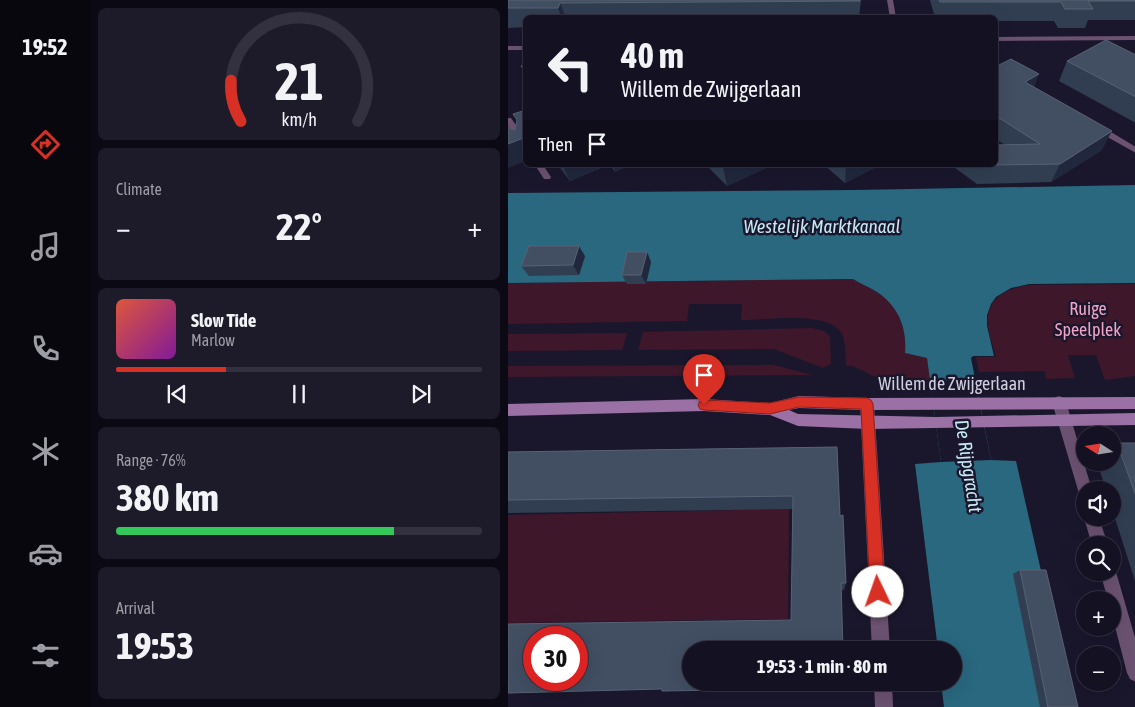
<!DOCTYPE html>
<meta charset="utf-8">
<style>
:root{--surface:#141122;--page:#1d1a2a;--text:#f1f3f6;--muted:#9d9da5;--line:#333140;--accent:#d93025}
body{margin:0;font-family:"Asap Condensed",sans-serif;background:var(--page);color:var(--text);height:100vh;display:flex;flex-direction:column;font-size:19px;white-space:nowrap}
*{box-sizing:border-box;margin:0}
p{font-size:16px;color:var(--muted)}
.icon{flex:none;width:28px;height:28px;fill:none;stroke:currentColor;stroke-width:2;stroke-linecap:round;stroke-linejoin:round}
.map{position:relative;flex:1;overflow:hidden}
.sheet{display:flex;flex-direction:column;gap:8px;padding:8px;background:#0b0913;width:418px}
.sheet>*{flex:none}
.banner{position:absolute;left:15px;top:15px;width:475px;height:152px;border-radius:8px;box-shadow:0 5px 20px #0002,0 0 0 1px var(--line);background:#141122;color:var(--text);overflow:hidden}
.needle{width:32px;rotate:282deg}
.controls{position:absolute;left:568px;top:426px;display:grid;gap:10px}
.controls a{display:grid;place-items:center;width:45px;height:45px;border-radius:50%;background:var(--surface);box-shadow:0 5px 20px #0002,0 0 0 1px var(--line);font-size:25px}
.speed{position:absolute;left:15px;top:626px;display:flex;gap:10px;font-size:25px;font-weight:700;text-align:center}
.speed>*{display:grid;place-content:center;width:65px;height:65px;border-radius:50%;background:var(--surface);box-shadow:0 5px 20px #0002,0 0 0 1px var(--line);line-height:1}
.speed .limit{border:8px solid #d22;background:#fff;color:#111}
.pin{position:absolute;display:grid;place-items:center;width:42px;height:42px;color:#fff;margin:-51px -21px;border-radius:50% 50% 50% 0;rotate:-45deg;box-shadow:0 0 5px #0007}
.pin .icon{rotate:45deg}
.me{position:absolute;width:55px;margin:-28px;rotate:357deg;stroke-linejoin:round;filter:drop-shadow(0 0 4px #0008)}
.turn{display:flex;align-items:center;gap:18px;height:105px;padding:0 15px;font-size:22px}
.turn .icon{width:65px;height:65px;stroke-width:2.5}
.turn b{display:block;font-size:35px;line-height:42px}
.then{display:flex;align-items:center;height:48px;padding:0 15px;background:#0003;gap:10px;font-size:19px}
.big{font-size:38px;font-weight:700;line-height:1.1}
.sheet .tile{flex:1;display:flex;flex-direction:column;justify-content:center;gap:8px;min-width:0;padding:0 18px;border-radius:8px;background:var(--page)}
.sheet .dial{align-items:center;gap:0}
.dial svg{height:130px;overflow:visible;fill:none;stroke:var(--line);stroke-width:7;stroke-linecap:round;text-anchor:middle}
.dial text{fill:var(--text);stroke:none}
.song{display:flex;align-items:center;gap:15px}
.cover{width:60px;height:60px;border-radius:8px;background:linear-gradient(135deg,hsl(10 70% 55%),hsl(290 70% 35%))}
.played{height:5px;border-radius:2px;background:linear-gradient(90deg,var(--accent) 30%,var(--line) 30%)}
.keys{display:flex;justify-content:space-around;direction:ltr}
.heat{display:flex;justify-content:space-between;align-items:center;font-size:28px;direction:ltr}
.charge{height:8px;border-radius:4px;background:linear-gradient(90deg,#34c759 76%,var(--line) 0)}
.trip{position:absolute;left:174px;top:641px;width:280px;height:50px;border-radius:25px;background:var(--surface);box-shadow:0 5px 20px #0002,0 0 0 1px var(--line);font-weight:700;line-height:50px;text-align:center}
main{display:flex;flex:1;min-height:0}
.tab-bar{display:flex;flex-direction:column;width:90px;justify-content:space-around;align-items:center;background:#08070e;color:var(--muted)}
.tab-bar .icon{width:35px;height:35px}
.tab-bar .on{color:var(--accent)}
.tab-bar b{font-size:22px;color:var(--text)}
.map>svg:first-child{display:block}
</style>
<main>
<nav class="tab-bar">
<b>19:52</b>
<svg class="icon on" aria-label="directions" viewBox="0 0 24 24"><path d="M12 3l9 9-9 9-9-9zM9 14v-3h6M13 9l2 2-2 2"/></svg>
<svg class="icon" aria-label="music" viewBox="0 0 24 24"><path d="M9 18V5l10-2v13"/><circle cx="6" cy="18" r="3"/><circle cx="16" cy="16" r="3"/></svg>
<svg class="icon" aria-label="phone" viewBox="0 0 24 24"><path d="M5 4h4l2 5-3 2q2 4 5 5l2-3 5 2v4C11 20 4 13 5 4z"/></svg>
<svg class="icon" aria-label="climate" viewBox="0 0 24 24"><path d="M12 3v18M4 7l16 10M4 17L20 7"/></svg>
<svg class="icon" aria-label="car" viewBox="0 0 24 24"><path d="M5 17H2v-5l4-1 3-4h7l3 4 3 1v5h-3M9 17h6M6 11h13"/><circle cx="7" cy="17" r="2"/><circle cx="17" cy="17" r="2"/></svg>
<svg class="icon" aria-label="filters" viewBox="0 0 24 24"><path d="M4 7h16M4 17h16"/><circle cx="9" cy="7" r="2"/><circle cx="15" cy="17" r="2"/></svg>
</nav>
<section class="sheet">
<div class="tile dial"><svg viewBox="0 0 100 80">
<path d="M14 69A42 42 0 1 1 86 69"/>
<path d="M14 69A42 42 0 0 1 8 44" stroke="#d93025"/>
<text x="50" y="56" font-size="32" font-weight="700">21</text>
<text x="50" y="72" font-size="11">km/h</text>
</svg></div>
<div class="tile"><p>Climate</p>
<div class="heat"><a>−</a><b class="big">22°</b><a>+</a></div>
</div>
<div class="tile">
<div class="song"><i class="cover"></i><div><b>Slow Tide</b><p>Marlow</p></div></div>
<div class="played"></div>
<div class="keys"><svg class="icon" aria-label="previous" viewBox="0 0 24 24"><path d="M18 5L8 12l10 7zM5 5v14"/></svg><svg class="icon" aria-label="pause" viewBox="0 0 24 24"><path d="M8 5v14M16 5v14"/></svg><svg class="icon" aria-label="next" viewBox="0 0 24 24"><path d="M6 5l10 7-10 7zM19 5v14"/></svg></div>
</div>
<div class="tile"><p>Range · 76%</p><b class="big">380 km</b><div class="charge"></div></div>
<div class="tile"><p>Arrival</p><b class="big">19:53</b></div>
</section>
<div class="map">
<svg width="628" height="707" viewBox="0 0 628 707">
<rect width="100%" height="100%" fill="#1a172d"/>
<g fill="#3f172a">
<path d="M345 279C353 284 361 287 369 292 391 307 399 328 397 353L419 357 422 380C408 380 391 384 378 381 363 377 353 367 338 365 337 356 338 342 334 334 322 310 257 320 233 320L234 304H181L179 321 0 324V283Z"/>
<path d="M627 284V376L597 380 588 355H560L567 378 538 379 537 371 471 372 468 357H488C485 345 480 334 480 323 478 298 500 288 521 285Z"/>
<polygon points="304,328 316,331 322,336 323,364 315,368 266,349 130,350 135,332"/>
<polygon points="119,333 114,350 0,351 0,334"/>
<polygon points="266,365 304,375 0,377 0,366"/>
<polygon points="281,509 280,619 0,623 0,515"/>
</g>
<path fill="#29687f" d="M627 185V283L521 284 503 288 488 297 483 304 479 315V326L486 356H465L463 358 483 460 508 461 564 707H436L433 683 445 682V650H430L407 464 433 462 419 358 397 353C399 328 391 307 369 292 361 287 353 284 345 279L0 283V193L347 190Z"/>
<polygon fill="#1a172d" points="422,380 467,381 483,460 433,462"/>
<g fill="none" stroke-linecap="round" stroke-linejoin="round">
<g fill="#6c5272" fill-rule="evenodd">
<polygon points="379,0 385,0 388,18 382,18"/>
<polygon points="628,36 628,40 488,41 488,37"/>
<rect x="0" y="46" width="18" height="4"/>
<polygon points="0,118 3,118 18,140 18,148 15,148 0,125"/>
<polygon points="587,126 593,126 628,147 628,153 587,130"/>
<polygon points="27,165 35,165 43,177 42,179 36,179"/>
</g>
<g fill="#6c5272" fill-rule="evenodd">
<polygon points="551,396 556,398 558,402 584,490 576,490 576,497 572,495 570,490 544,402 546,398"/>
<polygon points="359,398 364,400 366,404 382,650 364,650 352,404 354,400"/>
<polygon points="576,518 591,518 600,545 584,545"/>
<polygon points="604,566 608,572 628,641 628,682 622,679 619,673 604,615 604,600 600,600 592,572 604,572"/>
<polygon points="366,682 384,682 385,707 367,707"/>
</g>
<polygon fill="#9b70a4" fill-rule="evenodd" points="291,396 359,398 628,397 628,409 359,410 291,408 281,410 290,414 428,417 628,413 628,425 360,429 290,426 262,415 196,411 0,416 0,404 196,399 262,403"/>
</g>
<g fill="#313e52">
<polygon points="0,0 353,0 351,18 18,18 18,27 0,28"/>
<polygon points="422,0 628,0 628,20 580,20 577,28 550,28 546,21 488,21 488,18 427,18"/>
<polygon points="628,55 628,123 551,81 559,61"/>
<polygon points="488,65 526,87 594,150 543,182 469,184 443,165 488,165 497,145 488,139"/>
<polygon points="50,165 100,165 62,181"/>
<polygon points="102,165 122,165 107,172"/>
<polygon points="198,165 265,165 219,186"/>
<polygon points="316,165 372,165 337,183"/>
<polygon points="139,252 143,262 138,284 119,284 114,275"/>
<polygon points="77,256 71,275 21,276 13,266"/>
<polygon points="609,443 628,443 628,584 604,509 604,490 598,490 589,462 604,462 604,447"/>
<polygon points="329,447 332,516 338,583 336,590 333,590 335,650 154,689 283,620 285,509 0,513 0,452"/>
<polygon points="512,570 570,707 532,707 505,574"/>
</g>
<g fill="#21283d">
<polygon points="52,3 58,18 54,18 50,8"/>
<polygon points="531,74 524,93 517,82"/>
<polygon points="604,131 594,150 543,182 552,164"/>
<polygon points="18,137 18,161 0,168 0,144"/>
<polygon points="54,165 100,165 62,181"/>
<polygon points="105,165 122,165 107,172"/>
<polygon points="220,165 265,165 219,186 215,167"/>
<polygon points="338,165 372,165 337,183"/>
<polygon points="71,246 77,256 71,275 65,265"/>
<polygon points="139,252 143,262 138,284 133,275"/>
</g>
<g fill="#424e62" stroke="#586275" fill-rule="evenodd">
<polygon points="0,0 352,0 352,1 52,3 50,8 0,8"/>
<polygon points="431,0 628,0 628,1 580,1 585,9 557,9 553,2 432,2"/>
<polygon points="598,40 628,55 628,97 559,61"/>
<polygon points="503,59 531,74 517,82 604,131 552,164 488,165 488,145 532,144 488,116 488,65 489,66"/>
<polygon points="18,64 18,72 13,66"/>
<polygon points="18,110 18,137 0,144 0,126 2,129 7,130 9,120 5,114"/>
<polygon points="21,246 71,246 65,265 13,266"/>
<polygon points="119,252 139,252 133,275 114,275"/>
<polygon points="609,443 628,443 628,496"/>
<path d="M329 447 332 516 335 515 338 583H333L335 650H182V682H336V688L154 691V689L0 693V624L283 620 285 496 0 500V452ZM26 638H69V680H26Z"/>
<polygon points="512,570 538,570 570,707 540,707"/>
</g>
<polygon fill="#d93025" stroke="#8d1f18" points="291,397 359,398 363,400 365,404 377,592 375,598 370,600 364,598 362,592 353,409 291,407 262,414 196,410 192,409 190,405 192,401 196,400 262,403"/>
<g text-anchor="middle" stroke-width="5" stroke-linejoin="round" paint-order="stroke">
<g font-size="18" fill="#f2a3c5" stroke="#1a172d">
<text x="580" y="315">Ruige<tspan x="580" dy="21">Speelplek</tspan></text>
</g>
<g font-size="18" fill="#d0cfde" stroke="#1a172d">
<text x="444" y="390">Willem de Zwijgerlaan</text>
</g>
<g font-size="19" font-style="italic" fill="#c6e9f7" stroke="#1a172d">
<text x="314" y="233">Westelijk Marktkanaal</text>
<text transform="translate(461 466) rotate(81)" y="7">De Rijpgracht</text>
</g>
</g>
</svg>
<div class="controls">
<a><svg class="needle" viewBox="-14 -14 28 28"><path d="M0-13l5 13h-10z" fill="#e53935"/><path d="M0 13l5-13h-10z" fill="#9d9da5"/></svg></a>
<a><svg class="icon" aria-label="sound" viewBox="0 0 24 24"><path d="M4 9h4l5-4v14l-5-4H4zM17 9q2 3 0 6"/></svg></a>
<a><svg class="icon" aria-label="search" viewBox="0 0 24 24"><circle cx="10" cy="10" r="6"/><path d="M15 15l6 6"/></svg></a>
<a>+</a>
<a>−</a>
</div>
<div class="speed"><div class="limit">30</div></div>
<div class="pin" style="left:196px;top:405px;background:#d93025"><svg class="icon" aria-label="arrive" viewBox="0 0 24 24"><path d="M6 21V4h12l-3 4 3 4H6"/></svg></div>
<svg class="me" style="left:370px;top:592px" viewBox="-20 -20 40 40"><circle r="19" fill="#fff"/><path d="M0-13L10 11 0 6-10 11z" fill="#d93025"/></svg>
<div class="trip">19:53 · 1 min · 80 m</div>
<div class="banner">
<div class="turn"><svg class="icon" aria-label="left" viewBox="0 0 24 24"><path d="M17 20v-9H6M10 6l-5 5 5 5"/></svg><div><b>40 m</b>Willem de Zwijgerlaan</div></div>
<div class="then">Then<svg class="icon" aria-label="arrive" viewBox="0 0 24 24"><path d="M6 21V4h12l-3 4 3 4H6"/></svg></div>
</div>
</div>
</main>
